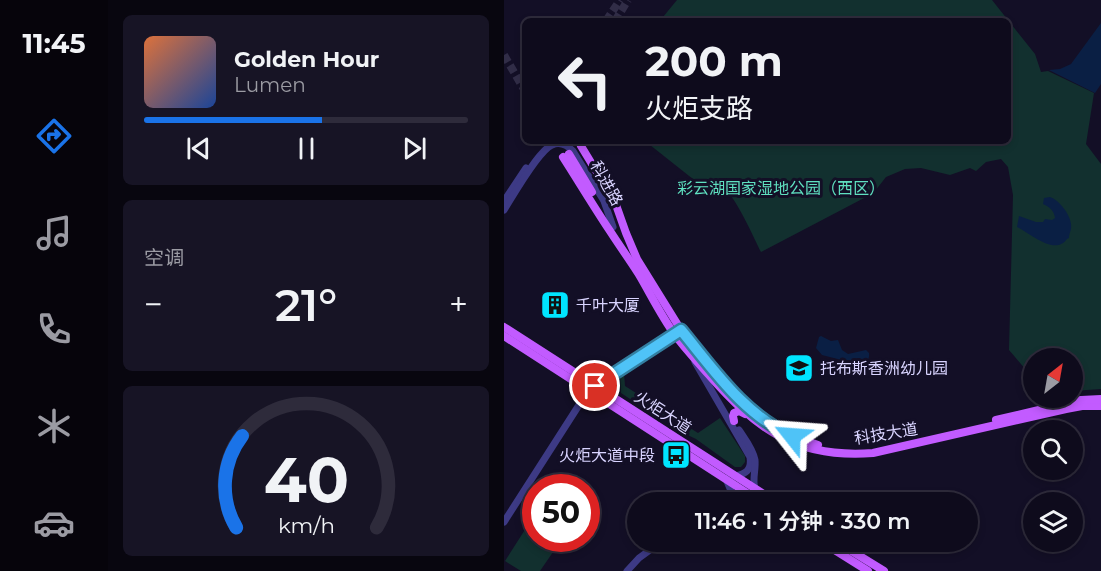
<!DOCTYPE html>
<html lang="zh">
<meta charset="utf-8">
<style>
:root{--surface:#0e0b1c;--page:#171425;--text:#f1f3f6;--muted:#9b9ba3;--line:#2e2b3b;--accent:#1a73e8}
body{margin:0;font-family:Montserrat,"Noto Sans SC",sans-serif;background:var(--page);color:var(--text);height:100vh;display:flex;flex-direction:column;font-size:22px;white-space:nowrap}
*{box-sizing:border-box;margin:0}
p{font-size:20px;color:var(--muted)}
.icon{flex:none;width:33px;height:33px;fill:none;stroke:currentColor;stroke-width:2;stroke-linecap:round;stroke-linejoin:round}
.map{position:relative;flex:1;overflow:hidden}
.sheet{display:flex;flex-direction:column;gap:15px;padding:15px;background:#08060f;width:396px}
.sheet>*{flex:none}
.banner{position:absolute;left:18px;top:18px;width:489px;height:126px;border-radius:9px;box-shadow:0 3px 9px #0003,0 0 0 2px var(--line);background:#0e0b1c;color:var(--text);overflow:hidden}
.needle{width:39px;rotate:31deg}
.buttons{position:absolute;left:519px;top:348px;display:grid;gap:12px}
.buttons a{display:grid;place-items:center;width:60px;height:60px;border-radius:50%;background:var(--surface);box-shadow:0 3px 9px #0003,0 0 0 2px var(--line);font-size:30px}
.speed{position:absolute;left:18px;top:474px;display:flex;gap:12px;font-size:30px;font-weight:700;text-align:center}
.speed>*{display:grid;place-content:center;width:78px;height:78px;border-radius:50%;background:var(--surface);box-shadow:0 3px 9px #0003,0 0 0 2px var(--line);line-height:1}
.speed .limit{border:9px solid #d22;background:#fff;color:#111}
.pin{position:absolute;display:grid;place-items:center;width:51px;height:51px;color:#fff;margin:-26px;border:3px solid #fff;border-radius:50%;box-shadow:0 2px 6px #0007}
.me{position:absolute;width:66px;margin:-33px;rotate:298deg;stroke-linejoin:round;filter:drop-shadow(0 0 4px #0008)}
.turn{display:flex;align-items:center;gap:21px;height:126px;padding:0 24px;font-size:27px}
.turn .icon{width:78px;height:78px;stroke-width:2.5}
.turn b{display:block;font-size:42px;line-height:51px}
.big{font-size:45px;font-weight:600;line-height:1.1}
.sheet .tile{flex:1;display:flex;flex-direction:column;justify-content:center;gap:9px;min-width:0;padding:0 21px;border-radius:9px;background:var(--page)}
.sheet .dial{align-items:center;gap:0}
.dial svg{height:156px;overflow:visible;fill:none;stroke:var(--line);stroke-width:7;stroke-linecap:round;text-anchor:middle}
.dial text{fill:var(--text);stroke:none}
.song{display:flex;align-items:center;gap:18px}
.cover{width:72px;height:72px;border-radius:9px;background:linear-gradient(135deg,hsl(20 70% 55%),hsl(220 70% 35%))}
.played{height:6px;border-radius:3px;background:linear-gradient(90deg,var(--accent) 55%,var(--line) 55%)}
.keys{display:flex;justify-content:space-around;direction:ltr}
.heat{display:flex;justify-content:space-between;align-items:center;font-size:33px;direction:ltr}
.trip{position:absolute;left:123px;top:492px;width:351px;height:60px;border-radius:30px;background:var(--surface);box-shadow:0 3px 9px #0003,0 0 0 2px var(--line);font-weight:600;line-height:60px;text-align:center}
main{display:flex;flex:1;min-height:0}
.tab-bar{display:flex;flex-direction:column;width:108px;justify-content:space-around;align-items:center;background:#06040b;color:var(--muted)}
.tab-bar .icon{width:42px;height:42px}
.tab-bar .active{color:var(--accent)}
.tab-bar b{font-size:27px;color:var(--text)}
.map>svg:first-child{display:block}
</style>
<main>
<nav class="tab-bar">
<b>11:45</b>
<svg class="icon active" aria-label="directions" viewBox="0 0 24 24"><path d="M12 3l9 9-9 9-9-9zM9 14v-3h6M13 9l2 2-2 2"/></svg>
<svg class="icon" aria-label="music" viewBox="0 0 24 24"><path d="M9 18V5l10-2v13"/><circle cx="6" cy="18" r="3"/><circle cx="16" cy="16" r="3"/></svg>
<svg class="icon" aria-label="phone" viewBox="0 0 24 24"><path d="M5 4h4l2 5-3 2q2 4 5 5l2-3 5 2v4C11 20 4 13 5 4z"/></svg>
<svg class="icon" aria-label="climate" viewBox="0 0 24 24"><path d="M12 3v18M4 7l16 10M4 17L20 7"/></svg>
<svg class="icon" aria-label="car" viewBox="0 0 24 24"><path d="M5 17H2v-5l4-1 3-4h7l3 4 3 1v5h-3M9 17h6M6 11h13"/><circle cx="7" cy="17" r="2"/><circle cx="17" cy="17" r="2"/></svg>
</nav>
<section class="sheet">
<div class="tile">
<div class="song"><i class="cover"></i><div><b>Golden Hour</b><p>Lumen</p></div></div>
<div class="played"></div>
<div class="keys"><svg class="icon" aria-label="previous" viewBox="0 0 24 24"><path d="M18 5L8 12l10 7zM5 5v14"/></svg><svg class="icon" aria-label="pause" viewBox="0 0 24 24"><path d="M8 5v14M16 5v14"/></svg><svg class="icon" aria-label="next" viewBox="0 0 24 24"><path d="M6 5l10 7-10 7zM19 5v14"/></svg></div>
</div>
<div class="tile"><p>空调</p>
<div class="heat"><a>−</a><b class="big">21°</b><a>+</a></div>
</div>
<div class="tile dial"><svg viewBox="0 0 100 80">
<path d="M14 69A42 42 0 1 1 86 69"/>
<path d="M14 69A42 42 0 0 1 17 22" stroke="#1a73e8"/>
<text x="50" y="56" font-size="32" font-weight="700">40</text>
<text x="50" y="72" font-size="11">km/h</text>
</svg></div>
</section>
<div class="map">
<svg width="597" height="571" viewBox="0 0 597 571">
<rect width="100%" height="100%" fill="#130f26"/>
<g fill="#12302f">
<path d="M173 0H488L531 54 537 72 544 71 590 93 582 144 597 164V389L569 391 568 358H530L529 378 505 350 509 195 504 167 497 159 482 162 472 171 466 168 446 175 417 168 401 169 382 177 371 191 362 197 257 252C251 240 232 198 223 192 215 187 208 187 199 187L141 141H504V21H154L159 17Z"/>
<polygon points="120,373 121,386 168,416 161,422 117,393 116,376"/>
<polygon points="216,418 241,456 241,462 237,467 231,467 192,439 171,429 178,423 194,433"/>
<polygon points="31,514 32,538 58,539 36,571 17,571 1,561"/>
</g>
<g fill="#0a1f44">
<polygon points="597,23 597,84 591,93 545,70 556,69 567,64"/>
<path d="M546 197C555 200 566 214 567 224 568 230 565 233 565 238L563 239C551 256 527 234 513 227L515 216 532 222H539L541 219 548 220 551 218C550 211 546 207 539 204L540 198Z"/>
<path d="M317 336 327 341 334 340 338 350 344 354 362 350 365 353C366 359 362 364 357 365L318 355 312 348 315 337Z"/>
</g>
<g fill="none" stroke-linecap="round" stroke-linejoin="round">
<g stroke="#312d47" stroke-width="8" stroke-dasharray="8 4" stroke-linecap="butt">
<polyline points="102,21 116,0"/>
<polyline points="111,21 124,0"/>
<polyline points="0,55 21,91"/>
</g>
<g stroke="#3d3a85" stroke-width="7">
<polyline points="0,201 22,168"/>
<path d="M0 210C9 196 34 151 48 145 56 141 63 145 69 151L100 201 109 227"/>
<path d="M191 362 246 457C248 470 242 474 231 476"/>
<path d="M235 430C241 439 249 449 251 460 252 470 248 479 251 489"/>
<polyline points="222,479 227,491 225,500 234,497 248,497"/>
<polyline points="0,522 84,391 173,333"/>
<polyline points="123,571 135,558 157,542"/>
</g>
<g stroke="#c25bff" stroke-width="8">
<polyline points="77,146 111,202 122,233 133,259 177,330 226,389 252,415 270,428 281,433 314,445"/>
<polyline points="65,154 88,192"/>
<path d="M59 157C75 182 90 207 106 231 115 245 125 259 134 273 146 293 157 316 171 335 181 349 193 361 204 374 252 429 292 459 369 453L562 409 578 406H597"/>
<polyline points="0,327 272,502"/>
<polyline points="0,336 257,502"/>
<polyline points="492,420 577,400 597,399"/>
<polyline points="230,421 229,416 230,413 235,411 241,414"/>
<polyline points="318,542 364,571"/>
<polyline points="333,542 380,571"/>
</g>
</g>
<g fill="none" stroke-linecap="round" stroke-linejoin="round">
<g stroke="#337fa1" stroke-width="15">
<path id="route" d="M91 386 177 330C210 370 240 415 288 436"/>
</g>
<use href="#route" stroke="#4fc3f7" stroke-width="10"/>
</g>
<defs>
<g id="building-square" transform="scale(1.5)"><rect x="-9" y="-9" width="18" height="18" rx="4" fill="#00e5ff" stroke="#130f26"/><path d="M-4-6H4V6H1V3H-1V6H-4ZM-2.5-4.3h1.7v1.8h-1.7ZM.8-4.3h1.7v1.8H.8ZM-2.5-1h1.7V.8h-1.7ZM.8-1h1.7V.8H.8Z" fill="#111"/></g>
<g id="school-square" transform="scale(1.5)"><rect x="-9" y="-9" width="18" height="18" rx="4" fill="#00e5ff" stroke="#130f26"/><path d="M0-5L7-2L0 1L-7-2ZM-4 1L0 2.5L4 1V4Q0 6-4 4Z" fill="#111"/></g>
<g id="bus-square" transform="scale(1.5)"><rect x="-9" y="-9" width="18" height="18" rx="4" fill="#00e5ff" stroke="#130f26"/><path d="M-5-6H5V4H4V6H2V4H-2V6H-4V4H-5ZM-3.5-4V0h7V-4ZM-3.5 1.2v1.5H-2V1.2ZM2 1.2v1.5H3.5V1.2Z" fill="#111"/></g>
</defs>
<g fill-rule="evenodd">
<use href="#building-square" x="51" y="305"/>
<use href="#school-square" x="295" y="368"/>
<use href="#bus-square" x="172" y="455"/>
</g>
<g text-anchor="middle" stroke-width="6" stroke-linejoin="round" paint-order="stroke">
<g font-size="16" fill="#d9d4ff" stroke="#130f26">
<text transform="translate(103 183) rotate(61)" y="6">科进路</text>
<text transform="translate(159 412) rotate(33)" y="6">火炬大道</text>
<text transform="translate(382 433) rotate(-9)" y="6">科技大道</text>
</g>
<g font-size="16" fill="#5fe0c0" stroke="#130f26">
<text x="277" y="194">彩云湖国家湿地公园（西区）</text>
</g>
<g font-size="16" fill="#d9d4ff" stroke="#130f26" text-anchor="start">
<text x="72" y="311">千叶大厦</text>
<text x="316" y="374">托布斯香洲幼儿园</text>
<text x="151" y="461" text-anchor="end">火炬大道中段</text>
</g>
</g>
</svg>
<div class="buttons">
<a><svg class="needle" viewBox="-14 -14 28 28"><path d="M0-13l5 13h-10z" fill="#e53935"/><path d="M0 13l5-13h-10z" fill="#9b9ba3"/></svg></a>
<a><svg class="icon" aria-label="search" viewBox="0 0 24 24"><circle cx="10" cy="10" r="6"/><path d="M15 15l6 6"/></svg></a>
<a><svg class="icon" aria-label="layers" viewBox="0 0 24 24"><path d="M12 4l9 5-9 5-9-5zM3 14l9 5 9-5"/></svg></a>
</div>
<div class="speed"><div class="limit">50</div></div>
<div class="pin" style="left:91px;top:386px;background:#d93025"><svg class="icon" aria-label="arrive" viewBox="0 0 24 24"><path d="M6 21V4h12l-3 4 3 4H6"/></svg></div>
<svg class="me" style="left:288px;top:436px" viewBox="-20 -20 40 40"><path d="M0-17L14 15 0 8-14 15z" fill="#4fc3f7" stroke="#fff" stroke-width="4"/></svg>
<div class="trip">11:46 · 1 分钟 · 330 m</div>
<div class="banner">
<div class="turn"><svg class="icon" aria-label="left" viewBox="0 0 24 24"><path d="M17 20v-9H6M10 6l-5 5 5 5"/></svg><div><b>200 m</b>火炬支路</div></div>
</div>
</div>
</main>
